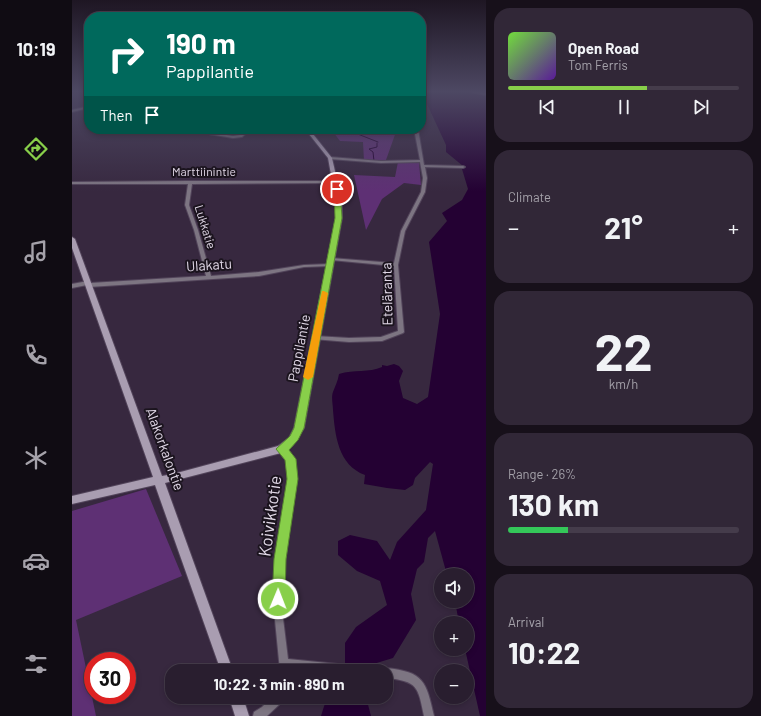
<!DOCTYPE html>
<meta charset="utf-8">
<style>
:root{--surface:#291e2f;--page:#312737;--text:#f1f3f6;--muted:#a5a2aa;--line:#453c4b;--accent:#88cf4a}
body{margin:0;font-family:Barlow,sans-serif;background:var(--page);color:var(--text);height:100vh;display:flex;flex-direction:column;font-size:15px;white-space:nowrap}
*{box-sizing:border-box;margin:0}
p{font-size:13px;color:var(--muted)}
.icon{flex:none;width:22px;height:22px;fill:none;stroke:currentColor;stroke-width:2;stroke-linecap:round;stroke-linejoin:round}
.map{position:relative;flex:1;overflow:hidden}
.side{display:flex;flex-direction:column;gap:8px;padding:8px;background:#17101a;width:275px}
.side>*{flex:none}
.banner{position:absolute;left:12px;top:12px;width:342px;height:122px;border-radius:16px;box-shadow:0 2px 6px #0003,0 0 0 1px var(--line);background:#00695c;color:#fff;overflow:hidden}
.buttons{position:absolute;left:362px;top:568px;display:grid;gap:8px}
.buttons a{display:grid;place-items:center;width:40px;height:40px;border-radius:50%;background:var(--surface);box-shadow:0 2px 6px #0003,0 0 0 1px var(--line);font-size:20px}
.speed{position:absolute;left:12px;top:652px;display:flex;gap:8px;font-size:20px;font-weight:700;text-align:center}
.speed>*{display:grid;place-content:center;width:52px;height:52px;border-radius:50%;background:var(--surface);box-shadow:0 2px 6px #0003,0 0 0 1px var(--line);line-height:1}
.speed .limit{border:6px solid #d22;background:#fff;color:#111}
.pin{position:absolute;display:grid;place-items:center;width:34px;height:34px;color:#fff;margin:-17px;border:2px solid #fff;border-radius:50%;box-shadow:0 1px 4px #0007}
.me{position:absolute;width:44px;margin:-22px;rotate:1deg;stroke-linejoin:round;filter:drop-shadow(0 0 3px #0008)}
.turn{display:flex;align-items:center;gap:14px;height:84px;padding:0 16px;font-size:18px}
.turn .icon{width:52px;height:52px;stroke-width:2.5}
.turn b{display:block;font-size:28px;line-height:34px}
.then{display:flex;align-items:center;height:38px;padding:0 16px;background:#0003;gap:8px;font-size:15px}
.big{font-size:30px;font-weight:700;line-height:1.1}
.side .card{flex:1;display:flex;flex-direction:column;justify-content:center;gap:6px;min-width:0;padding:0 14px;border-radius:16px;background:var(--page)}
.side .dial{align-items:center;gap:0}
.dial b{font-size:52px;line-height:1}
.song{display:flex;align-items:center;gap:12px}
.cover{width:48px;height:48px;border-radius:6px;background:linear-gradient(135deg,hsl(100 70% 55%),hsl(270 70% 35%))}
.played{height:4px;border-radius:2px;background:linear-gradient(90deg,var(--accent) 60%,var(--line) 60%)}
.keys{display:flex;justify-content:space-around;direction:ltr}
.heat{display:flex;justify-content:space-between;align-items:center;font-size:22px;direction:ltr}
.charge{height:6px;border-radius:3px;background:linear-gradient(90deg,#34c759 26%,var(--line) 0)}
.trip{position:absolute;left:93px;top:664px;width:228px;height:40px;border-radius:16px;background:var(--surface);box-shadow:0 2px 6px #0003,0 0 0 1px var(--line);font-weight:700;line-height:40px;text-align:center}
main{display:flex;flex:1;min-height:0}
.menu{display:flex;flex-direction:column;width:72px;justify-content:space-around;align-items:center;background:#100c13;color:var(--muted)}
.menu .icon{width:28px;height:28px}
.menu .active{color:var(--accent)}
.menu b{font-size:18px;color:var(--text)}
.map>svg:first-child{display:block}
</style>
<main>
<nav class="menu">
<b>10:19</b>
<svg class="icon active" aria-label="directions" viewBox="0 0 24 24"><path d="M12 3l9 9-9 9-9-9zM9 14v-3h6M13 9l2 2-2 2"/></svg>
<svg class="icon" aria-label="music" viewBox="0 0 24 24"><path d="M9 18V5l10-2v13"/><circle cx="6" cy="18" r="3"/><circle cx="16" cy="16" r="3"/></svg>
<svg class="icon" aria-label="phone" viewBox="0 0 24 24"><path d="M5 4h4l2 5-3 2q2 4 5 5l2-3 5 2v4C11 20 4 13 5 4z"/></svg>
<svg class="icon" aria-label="climate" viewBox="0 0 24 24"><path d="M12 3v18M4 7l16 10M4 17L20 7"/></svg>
<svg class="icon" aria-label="car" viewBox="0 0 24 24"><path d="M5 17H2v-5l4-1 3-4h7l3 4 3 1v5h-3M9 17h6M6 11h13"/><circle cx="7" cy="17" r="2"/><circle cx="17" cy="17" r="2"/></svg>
<svg class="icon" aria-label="filters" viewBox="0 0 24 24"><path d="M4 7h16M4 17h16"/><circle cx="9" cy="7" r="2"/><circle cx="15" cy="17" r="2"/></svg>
</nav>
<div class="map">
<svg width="414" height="716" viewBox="0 0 414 716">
<rect width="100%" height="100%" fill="#37283f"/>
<g fill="#5e3074">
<polygon points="259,129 325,129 314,160 347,163 349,185 332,183 310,199 294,230 282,175 323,177 326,162 292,161 291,142 268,141"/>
<polygon points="74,489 110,576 4,620 24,716 0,716 0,511"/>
</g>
<g fill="#240133">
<path d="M349 91H414V716H408L393 649H395V623H387L383 601H395V575H375L363 531 356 538 352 562 345 569 339 594 344 620 321 658 298 665 273 663V643L284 627 315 605 308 581 285 571 266 555V541L278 535 305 541 318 560 325 542 354 510 361 464 358 462 343 478 341 485 333 490 315 488 292 484 293 475C266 465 263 435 261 410 261 405 259 397 261 392 263 386 266 381 267 374 282 369 297 373 310 367V365L315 366 322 364 327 366 331 371 327 381 331 398 345 404 356 397 368 314 357 242 375 221 370 213 390 200 396 189 390 169 391 166 374 152V145Z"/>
<polygon points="255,697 294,697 299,716 249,716"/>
</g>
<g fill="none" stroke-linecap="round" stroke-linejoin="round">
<g stroke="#240133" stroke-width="1">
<polyline points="273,129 306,142"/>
<polyline points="302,161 301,152 297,149 305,147 305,143"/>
</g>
<g stroke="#52445a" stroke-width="2">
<g id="street">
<polygon points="399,91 414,93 414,95 399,92"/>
<polygon points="17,106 17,108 0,112 0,110"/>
<polygon points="31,129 35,129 35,134 33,134"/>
<polygon points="106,129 115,129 161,136 168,135 175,129 179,129 170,137 161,138"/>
<polygon points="187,129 201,130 231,129 229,130 201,132"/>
<polygon points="342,129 346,129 352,165 391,166 393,167 391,168 353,167 355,178 353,192 333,231 326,265 332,332 331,333 310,341 277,342 241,339 240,338 241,337 243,336 277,338 309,337 326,331 322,266 259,260 257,259 259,258 322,263 329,231 349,192 351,178 348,162 309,163 258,159 256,158 258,157 309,161 348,160"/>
<polygon points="116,181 265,181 266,182 264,183 120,184 117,205 126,230 139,276 187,272 232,265 258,264 260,265 258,266 232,267 187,276 17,287 15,285 0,288 0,284 16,281 18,282 18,283 134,276 122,230 113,205 116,184 0,184 0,182"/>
<path d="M209 446C221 452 224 467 224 479L211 577 210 610 216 659 286 666 289 668 291 671H242L217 668 218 671H208L202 610 203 577 217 474 215 462 205 449 207 447Z"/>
<path d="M314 668C352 672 354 681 362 716H352C346 687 346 681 314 678V671H310L311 670Z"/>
<polygon points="200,697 212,697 211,701 195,716 181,716 182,712 190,707"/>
</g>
</g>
<g stroke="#52445a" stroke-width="2">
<g id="secondary">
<polygon points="233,129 237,129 260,158 270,202 270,218 232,428 220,446 209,453 93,483 161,671 149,671 83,485 0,504 0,496 81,477 0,248 0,237 3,239 90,476 101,474 206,446 217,438 222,428 264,218 264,202 256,158"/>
<polygon points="157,697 171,697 177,716 163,716"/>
</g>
</g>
<use href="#street" fill="#7d7582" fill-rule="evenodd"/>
<use href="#secondary" fill="#a99db1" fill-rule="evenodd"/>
</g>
<linearGradient id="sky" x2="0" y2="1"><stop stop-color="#1e1623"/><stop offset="0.48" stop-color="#4d4863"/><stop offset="1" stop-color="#4d4863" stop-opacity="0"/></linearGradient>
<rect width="414" height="191" fill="url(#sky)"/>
<polygon fill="#88cf4a" stroke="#588730" points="265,187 268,189 270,218 232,428 226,440 217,450 224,459 226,479 214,559 213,599 211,603 206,605 202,603 200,599 202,559 215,479 213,460 204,449 218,436 222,428 263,218 262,189"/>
<polygon fill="#f59e0b" points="250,291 252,291 256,293 241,377 236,380 231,377"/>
<g text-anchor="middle" stroke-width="4" stroke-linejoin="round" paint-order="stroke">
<g font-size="12" fill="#e2d9e8" stroke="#1b141e">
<text x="132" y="176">Marttiinintie</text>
<text transform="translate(133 227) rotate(73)" y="4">Lukkatie</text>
</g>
<g font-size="14" fill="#e2d9e8" stroke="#1b141e">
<text transform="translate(137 265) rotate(-4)" y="5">Ulakatu</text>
<text transform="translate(315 294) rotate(-91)" y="5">Eteläranta</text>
<text transform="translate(227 348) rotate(-79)" y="5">Pappilantie</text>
<text transform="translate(93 449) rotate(70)" y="5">Alakorkalontie</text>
</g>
<g font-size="17" fill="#e2d9e8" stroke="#1b141e">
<text transform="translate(198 516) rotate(-82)" y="6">Koivikkotie</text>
</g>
</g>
</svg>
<div class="buttons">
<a><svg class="icon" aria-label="sound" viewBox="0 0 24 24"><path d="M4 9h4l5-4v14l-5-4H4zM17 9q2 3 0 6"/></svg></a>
<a>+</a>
<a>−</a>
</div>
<div class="speed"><div class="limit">30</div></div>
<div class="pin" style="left:265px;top:189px;background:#d93025"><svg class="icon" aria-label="arrive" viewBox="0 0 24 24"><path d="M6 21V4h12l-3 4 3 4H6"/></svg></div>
<svg class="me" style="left:206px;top:599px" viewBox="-20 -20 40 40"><circle r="17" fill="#88cf4a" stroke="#fff" stroke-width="3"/><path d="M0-11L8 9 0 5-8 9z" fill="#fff"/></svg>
<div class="trip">10:22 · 3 min · 890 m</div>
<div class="banner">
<div class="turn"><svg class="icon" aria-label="right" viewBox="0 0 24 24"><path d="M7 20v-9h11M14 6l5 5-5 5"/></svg><div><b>190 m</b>Pappilantie</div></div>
<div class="then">Then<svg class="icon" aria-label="arrive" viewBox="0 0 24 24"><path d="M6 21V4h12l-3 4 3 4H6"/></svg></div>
</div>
</div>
<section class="side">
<div class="card">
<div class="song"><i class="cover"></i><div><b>Open Road</b><p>Tom Ferris</p></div></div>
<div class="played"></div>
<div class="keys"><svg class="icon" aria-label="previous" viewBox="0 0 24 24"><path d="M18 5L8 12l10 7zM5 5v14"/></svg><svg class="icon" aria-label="pause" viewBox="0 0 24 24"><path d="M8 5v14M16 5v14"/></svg><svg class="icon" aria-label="next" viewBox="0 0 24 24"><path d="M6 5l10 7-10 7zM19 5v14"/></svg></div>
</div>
<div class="card"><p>Climate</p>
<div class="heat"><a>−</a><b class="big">21°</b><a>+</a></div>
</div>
<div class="card dial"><b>22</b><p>km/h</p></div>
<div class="card"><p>Range · 26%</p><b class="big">130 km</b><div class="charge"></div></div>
<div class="card"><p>Arrival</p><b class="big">10:22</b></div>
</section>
</main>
